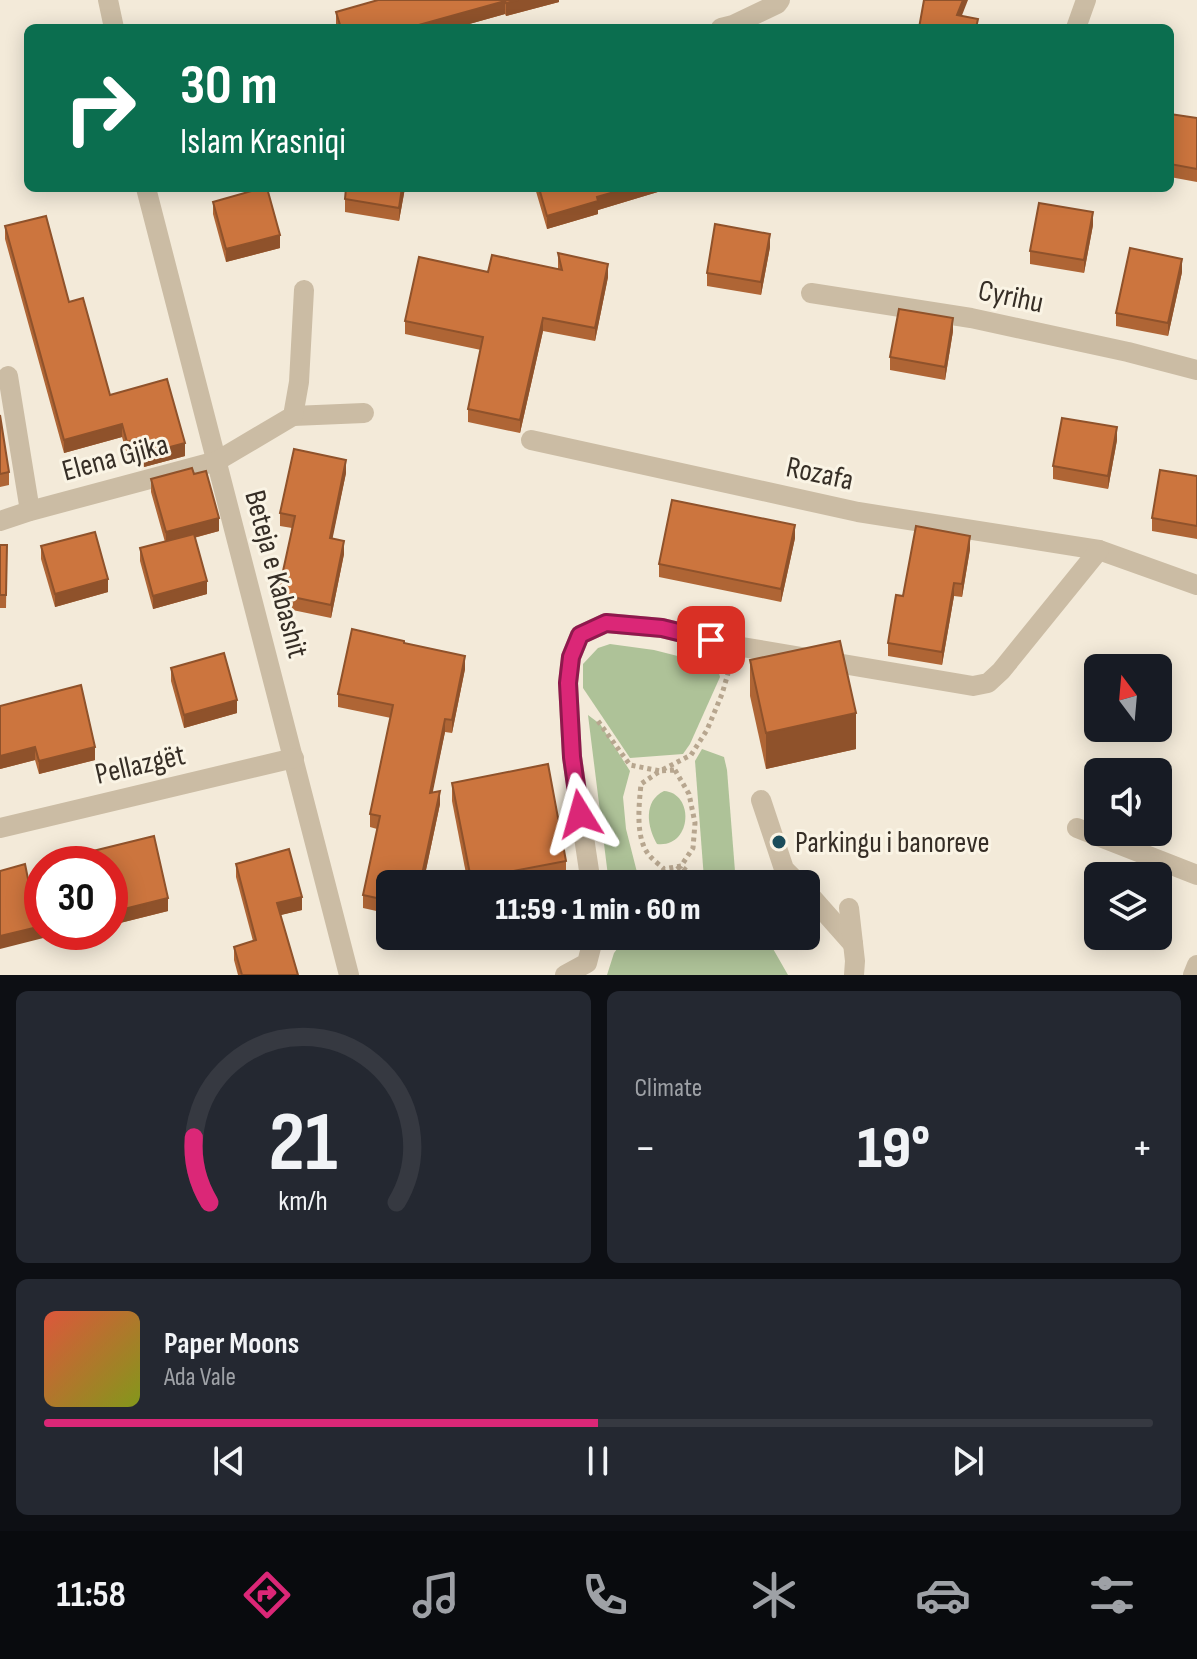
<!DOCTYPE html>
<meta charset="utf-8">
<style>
:root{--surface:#171b24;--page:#242831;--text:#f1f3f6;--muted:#9ea1a6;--line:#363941;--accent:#db2777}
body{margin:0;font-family:"Sofia Sans Condensed",sans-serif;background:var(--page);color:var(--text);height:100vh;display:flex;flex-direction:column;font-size:30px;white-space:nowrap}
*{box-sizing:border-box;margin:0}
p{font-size:26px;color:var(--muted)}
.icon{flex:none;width:44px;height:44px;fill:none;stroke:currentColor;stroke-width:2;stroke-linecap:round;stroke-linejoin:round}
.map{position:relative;height:975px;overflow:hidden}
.details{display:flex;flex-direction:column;gap:16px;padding:16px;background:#0d0f14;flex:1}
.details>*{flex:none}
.guide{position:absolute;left:24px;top:24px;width:1150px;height:168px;border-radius:12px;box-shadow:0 4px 20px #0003;background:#0b6e4f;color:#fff;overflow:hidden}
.needle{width:52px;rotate:344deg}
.buttons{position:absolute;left:1084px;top:654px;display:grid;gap:16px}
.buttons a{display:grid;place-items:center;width:88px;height:88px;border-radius:12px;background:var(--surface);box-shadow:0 4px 20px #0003;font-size:40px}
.speed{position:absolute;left:24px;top:846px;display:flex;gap:16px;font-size:40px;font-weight:700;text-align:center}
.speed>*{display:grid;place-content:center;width:104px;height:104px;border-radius:50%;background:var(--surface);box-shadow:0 4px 20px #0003;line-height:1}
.speed .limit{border:12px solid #d22;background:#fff;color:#111}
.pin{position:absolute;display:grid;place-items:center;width:68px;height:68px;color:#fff;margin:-34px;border-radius:16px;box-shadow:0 4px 12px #0006}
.me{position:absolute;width:88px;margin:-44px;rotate:352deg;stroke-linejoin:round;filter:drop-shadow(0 0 6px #0008)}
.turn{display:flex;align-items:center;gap:28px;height:168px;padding:0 24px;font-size:36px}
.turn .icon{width:104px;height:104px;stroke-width:2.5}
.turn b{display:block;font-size:56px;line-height:68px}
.big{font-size:60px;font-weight:800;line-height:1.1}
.details .widget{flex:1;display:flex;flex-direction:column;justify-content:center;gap:12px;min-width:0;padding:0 28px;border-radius:12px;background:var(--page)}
.details .dial{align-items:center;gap:0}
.dial svg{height:208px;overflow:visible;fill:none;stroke:var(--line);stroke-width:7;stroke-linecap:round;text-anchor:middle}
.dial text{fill:var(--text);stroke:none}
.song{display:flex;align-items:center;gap:24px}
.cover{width:96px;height:96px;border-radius:12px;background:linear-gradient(135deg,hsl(10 70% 55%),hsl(70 70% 35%))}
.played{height:8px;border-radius:4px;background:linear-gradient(90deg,var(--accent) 50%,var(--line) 50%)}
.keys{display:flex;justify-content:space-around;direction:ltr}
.heat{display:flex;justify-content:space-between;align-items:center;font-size:44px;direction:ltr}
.details .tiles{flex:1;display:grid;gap:16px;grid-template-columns:1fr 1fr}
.widget:last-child{grid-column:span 2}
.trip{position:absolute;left:376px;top:870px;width:444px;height:80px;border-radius:12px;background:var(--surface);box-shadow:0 4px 20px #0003;font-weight:800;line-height:80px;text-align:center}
.tabs{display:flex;height:128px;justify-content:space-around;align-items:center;background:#090b0e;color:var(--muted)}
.tabs .icon{width:56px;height:56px}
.tabs .current{color:var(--accent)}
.tabs b{font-size:36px;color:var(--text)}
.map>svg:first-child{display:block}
</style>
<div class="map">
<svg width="1197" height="975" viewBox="0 0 1197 975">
<rect width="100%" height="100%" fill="#f3ead9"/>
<g fill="#aec298">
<polygon points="610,644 654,650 717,666 720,677 690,744 683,754 630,758 583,688 583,664 598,648"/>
<polygon points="588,715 600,724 630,771 623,797 626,829 640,884 609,884"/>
<polygon points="702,749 724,757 727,770 736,884 714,884 704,879 695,761"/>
<path d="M664 791C695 793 692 848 657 844 647 827 643 801 664 791Z"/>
<polygon points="627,936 740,936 743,941 768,940 788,975 607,975 614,953"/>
</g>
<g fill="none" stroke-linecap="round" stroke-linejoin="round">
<g stroke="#b7a68f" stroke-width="5" stroke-dasharray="4 4" stroke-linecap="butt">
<polyline points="598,721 630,765 660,771 691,755 707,730 722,694 729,670"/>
<path d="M675 770 689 794 695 823 693 848 681 866 664 869C660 865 653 860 649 855 635 838 639 805 641 784L660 771Z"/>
<polyline points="658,884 681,866 702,884"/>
</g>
<g stroke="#cbbca4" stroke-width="20">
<polyline points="108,0 114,28"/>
<polyline points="721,28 733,25 777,4 780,0"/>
<polyline points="1076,28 1086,0"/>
<polyline points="146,188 349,975"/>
<polyline points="811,293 971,318 1128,352 1197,370"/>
<polyline points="8,376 30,511"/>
<polyline points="293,416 364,413"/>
<polyline points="531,440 858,512 1099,550 1197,585"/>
<polyline points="0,521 30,511 217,461 293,416 299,382 304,290"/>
<polyline points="761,800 784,869 799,884"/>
<polyline points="0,828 294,758"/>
<polyline points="1077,828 1197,875"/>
<polyline points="591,884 572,757 568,683 571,657 580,635 606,623 662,628 736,646 973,686 988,683 1001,671 1099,550"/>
<polyline points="806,891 853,944"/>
<polyline points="849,908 855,961 854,975"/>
<polyline points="565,975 587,963 594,936"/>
<polyline points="1193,975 1197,965"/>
</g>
</g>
<g fill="#af6535">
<polygon points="559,0 559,2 506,16 505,14 455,28 337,28 336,25 336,12"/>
<polygon points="1170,114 1197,118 1197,182 1170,177"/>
<polygon points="405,188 399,221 345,212 345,199"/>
<polygon points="535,188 671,188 598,210 598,214 547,229"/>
<polygon points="213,202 280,248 226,262 213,214"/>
<polygon points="1093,225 1084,273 1030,264 1030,251"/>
<polygon points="5,226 69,302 110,395 185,456 144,467 140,451 127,454 122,437 64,453 5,239"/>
<polygon points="770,247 761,295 707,286 707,273"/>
<polygon points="558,253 608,277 595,341 543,331 520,433 468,422 468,409 481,350 405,334 405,321 488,272 558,269"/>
<polygon points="1182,272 1168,336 1116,326 1116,313"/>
<polygon points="953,331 945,380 890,370 890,357"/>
<polygon points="0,415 9,472 9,485 0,487"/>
<polygon points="1117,440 1108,489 1053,479 1053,466"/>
<polygon points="346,473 332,538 344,554 331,618 278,607 278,594 292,528 280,526 280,513"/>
<polygon points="194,474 219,531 194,538 207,594 153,609 140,561 140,548 165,542 151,492 151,479"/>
<polygon points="1197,476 1197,539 1152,531 1152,518"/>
<polygon points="795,538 781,602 659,577 659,564"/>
<polygon points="0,545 7,545 6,608 0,608"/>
<polygon points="41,546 108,592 55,607 41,559"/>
<polygon points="970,549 962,597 954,596 942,665 888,656 888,643 903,596"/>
<polygon points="404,643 465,669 452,733 445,732 432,792 440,804 423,884 390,884 390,914 363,908 363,895 377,829 370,827 370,814 391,718 338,707 338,694"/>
<polygon points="750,660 856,749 766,769 750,696"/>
<polygon points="171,668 237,713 184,728 171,681"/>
<polygon points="0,706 95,760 39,774 35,760 0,769"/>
<polygon points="452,783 566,861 566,880 544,884 468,884 452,801"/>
<polygon points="93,851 168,911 112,925 93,861"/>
<polygon points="236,864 302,910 280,915 298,975 238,975 234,960 234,947 253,941 236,877"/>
</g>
<g fill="#8f522b">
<polygon points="518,0 559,0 559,2 506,16 506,3"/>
<polygon points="963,0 968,0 957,28 957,15"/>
<polygon points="505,1 505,14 455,28 408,28"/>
<polygon points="402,188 405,188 399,221 399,208"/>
<polygon points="628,188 671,188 598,210 598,214 547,229 547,216 597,197"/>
<polygon points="1093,212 1093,225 1084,273 1084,260"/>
<polygon points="770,234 770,247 761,295 761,282"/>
<polygon points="280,235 280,248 226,262 226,249"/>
<polygon points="1182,259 1182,272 1168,336 1168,323"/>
<polygon points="608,264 608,277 595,341 595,328"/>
<polygon points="543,318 543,331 520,433 520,420"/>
<polygon points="953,318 953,331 945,380 945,367"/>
<polygon points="122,424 122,437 64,453 64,440"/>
<polygon points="1117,427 1117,440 1108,489 1108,476"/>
<polygon points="140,438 140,451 127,454 127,442"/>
<polygon points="185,443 185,456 144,467 144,454"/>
<polygon points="346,460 346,473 330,551 330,538"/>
<polygon points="219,518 219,531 166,545 166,532"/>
<polygon points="795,525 795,538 781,602 781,589"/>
<polygon points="970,536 970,549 962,597 962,584"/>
<polygon points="344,541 344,554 331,618 331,605"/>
<polygon points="108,579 108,592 55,607 55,594"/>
<polygon points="207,581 207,594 153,609 153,596"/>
<polygon points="954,583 954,596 942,665 942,652"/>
<polygon points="465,656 465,669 452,733 452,720"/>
<polygon points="237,700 237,713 184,728 184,715"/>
<polygon points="856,713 856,749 766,769 766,733"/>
<polygon points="445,719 445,732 430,806 430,793"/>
<polygon points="35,747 35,760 0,769 0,756"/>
<polygon points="95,747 95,760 39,774 39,761"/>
<polygon points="440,791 440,804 423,884 420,884"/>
<polygon points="302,897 302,910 277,916 277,903"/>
<polygon points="168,898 168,911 112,925 112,912"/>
<polygon points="42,926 42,932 67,932 0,949 0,936"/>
</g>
<g fill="#cc753e" stroke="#8f522b" stroke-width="2">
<polygon points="378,0 518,0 506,3 505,1 408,28 341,28 336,12"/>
<polygon points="924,0 963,0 957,15 978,19 976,28 919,28"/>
<polygon points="1170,114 1197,118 1197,169 1170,164"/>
<polygon points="262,188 267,188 280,235 226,249 213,202"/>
<polygon points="346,188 402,188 399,208 345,199"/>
<polygon points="539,188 628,188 597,197 598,201 547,216"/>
<polygon points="1039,203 1093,212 1084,260 1030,251"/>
<polygon points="46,216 69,302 83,298 110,395 167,379 185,443 144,454 140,438 127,442 122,424 64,440 5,226"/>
<polygon points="715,224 770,234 761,282 707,273"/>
<polygon points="1130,248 1182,259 1168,323 1116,313"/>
<polygon points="558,253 608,264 595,328 543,318 520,420 468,409 483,337 405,321 419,257 488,272 492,255 562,270"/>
<polygon points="899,309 953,318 945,367 890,357"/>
<polygon points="0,415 9,472 0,474"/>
<polygon points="1062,418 1117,427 1108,476 1053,466"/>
<polygon points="294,449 346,460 330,538 344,541 331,605 278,594 295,516 280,513"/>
<polygon points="192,468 194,474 206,471 219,518 166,532 151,479"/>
<polygon points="1160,470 1197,476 1197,526 1152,518"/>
<polygon points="672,500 795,525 781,589 659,564"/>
<polygon points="916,526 970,536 962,584 954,583 942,652 888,643 896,595 903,596"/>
<polygon points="95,532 108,579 55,594 41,546"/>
<polygon points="194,534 207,581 153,596 140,548"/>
<polygon points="0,545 7,545 6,595 0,595"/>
<polygon points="352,629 404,641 404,643 465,656 452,720 445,719 430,793 440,791 420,884 390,884 390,901 363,895 380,816 370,814 393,705 338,694"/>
<polygon points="840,641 856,713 766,733 750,660"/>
<polygon points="224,653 237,700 184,715 171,668"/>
<polygon points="81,685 95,747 39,761 35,747 0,756 0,706"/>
<polygon points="548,764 566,861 471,879 452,783"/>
<polygon points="154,836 168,898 112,912 110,908 110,864 83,864 96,860 93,851"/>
<polygon points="289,849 302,897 277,903 298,975 242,975 234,947 256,940 236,864"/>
<polygon points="25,864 28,879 42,875 42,926 0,936 0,871"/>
</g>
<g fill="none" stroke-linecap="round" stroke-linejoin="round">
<g stroke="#8e194d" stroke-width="20">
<polyline id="route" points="580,814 572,757 568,683 571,657 580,635 606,623 662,628 711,640"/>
</g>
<use href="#route" stroke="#db2777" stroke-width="14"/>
</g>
<circle fill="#1a4c5a" stroke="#faf4e5" stroke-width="3" cx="779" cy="842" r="8"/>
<g text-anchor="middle" stroke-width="6" stroke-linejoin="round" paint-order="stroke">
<g font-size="30" fill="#362e26" stroke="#faf4e5">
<text transform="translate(1011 296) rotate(12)" y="10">Cyrihu</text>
<text transform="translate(115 457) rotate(-15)" y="10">Elena Gjika</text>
<text transform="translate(820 473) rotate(12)" y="10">Rozafa</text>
<text transform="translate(277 574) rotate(75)" y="10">Beteja e Kabashit</text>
<text transform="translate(140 764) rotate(-13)" y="10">Pellazgët</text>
</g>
<g font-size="30" fill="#362e26" stroke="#faf4e5" text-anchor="start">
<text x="795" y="852">Parkingu i banoreve</text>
</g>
</g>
</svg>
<div class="buttons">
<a><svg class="needle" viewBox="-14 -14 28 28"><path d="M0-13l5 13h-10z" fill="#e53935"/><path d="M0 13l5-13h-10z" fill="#9ea1a6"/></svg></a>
<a><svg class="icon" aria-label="sound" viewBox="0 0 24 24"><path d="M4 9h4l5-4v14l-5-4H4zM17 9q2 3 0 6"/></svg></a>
<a><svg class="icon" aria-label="layers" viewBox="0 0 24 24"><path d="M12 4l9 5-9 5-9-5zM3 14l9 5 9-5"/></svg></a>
</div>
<div class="speed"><div class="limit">30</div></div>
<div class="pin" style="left:711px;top:640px;background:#d93025"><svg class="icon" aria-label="arrive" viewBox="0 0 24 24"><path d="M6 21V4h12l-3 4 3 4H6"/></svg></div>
<svg class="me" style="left:580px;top:814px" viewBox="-20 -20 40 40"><path d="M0-17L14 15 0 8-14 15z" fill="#db2777" stroke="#fff" stroke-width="4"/></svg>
<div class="trip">11:59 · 1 min · 60 m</div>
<div class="guide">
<div class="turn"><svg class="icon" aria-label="right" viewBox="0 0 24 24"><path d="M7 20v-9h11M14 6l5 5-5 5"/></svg><div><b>30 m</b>Islam Krasniqi</div></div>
</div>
</div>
<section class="details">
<div class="tiles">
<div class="widget dial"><svg viewBox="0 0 100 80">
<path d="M14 69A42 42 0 1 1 86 69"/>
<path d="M14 69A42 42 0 0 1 8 44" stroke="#db2777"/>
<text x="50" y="56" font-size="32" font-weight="700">21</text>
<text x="50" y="72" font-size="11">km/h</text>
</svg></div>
<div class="widget"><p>Climate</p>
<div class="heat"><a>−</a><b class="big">19°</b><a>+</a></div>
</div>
<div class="widget">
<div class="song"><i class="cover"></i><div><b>Paper Moons</b><p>Ada Vale</p></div></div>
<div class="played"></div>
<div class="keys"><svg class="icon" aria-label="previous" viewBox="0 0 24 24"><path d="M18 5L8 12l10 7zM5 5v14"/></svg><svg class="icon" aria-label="pause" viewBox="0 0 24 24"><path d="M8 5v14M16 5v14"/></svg><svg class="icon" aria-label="next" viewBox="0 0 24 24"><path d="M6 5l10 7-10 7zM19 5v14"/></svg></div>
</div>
</div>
</section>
<nav class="tabs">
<b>11:58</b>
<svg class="icon current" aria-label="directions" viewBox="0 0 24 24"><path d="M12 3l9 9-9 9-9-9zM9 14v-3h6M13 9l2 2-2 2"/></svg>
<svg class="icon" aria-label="music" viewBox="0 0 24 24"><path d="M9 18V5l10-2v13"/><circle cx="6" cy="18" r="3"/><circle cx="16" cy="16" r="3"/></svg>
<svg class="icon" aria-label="phone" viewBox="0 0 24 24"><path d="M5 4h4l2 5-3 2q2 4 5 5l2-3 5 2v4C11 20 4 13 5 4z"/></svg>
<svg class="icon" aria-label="climate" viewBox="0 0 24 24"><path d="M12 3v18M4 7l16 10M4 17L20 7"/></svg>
<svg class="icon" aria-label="car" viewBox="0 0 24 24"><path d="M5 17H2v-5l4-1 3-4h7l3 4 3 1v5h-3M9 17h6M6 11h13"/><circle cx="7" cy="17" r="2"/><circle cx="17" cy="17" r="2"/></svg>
<svg class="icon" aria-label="filters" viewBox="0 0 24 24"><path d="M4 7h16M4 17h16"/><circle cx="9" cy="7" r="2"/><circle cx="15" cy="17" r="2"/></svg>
</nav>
